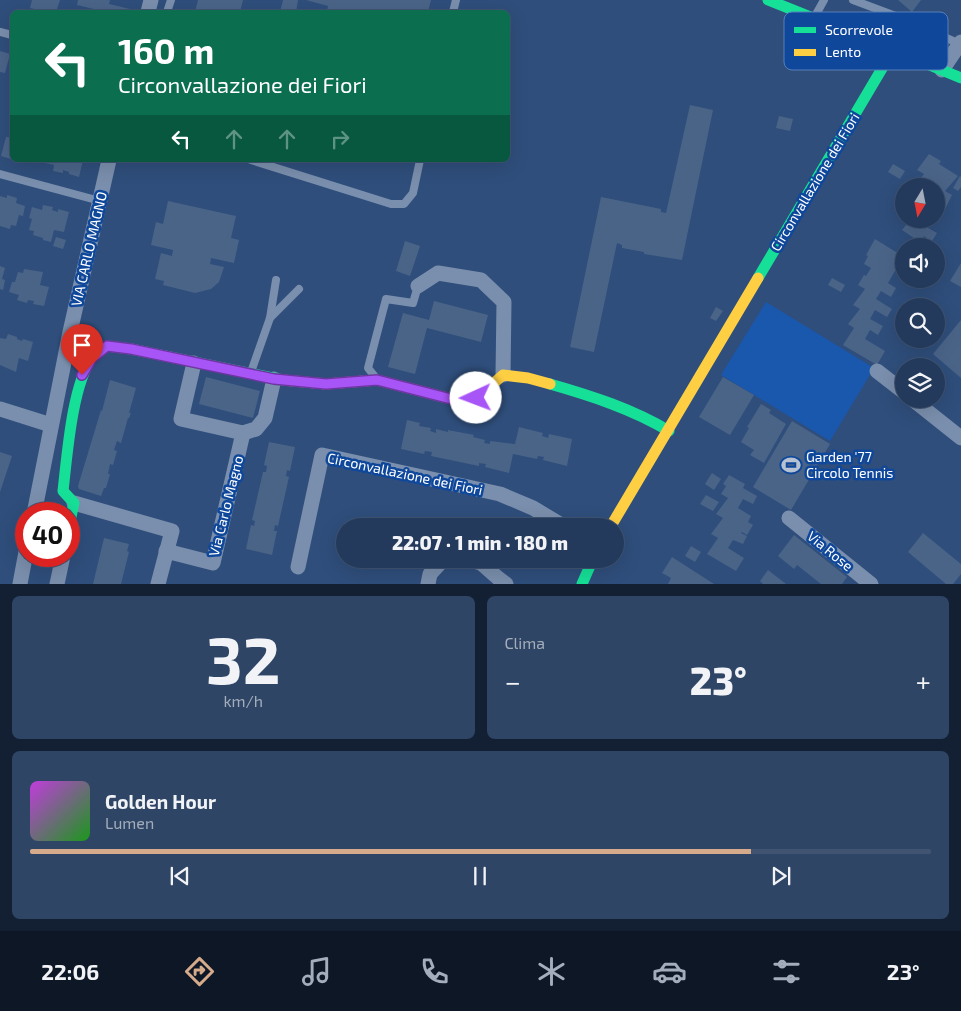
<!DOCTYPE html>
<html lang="it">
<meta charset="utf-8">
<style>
:root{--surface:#233a5c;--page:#2f4565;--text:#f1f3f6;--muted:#a3adbb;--line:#405472;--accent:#d6ab8b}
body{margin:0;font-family:"Exo 2",sans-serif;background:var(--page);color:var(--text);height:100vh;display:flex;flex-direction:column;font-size:19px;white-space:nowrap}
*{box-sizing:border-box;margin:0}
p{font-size:16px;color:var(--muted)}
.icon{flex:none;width:28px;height:28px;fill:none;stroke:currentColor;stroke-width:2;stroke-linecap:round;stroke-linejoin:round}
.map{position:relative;height:584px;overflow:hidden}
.panel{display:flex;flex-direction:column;gap:12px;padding:12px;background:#132033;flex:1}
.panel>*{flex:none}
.banner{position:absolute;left:10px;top:10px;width:500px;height:152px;border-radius:8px;box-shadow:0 5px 20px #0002,0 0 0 1px var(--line);background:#0b6e4f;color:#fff;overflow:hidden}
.needle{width:32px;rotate:190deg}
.controls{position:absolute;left:895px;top:178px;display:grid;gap:10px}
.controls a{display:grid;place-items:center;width:50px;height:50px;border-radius:50%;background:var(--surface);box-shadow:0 5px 20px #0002,0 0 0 1px var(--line);font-size:25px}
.speed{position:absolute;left:15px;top:502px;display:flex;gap:10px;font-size:25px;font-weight:700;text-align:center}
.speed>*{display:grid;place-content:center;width:65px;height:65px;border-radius:50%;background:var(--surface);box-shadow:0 5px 20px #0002,0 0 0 1px var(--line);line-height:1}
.speed .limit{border:8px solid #d22;background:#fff;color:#111}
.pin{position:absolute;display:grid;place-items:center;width:42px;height:42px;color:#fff;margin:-51px -21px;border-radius:50% 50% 50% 0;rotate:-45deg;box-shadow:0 0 5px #0007}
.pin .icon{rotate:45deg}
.me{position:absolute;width:55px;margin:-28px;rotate:268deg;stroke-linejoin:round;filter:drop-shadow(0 0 4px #0008)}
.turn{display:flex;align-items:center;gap:18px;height:105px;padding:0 25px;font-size:22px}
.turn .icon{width:65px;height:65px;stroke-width:2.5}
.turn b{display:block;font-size:35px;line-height:42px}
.lanes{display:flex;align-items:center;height:48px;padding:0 25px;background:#0003;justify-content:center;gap:25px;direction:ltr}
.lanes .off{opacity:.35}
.big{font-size:38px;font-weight:800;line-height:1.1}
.panel .widget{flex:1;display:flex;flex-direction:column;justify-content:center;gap:8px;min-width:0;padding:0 18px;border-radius:8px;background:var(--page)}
.panel .dial{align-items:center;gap:0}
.dial b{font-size:65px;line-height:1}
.song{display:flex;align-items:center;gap:15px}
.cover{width:60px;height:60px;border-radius:8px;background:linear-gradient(135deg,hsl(290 70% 55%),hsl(120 70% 35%))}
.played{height:5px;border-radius:2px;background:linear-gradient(90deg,var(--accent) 80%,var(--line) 80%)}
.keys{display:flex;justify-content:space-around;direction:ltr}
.heat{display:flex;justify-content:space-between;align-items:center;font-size:28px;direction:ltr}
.panel .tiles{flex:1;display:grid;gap:12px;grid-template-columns:1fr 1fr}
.widget:last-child{grid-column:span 2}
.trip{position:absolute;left:336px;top:518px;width:288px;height:50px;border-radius:25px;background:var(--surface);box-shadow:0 5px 20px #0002,0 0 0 1px var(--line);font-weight:800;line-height:50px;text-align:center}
.tabs{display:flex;height:80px;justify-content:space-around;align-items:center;background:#0e1725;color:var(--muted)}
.tabs .icon{width:35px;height:35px}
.tabs .selected{color:var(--accent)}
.tabs b{font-size:22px;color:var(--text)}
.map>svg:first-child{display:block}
</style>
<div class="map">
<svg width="961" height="584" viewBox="0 0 961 584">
<rect width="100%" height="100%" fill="#2f4e7b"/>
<polygon fill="#1a58ad" points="766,302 874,368 830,441 721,375"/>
<g fill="#4a6488">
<polygon points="32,0 60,0 56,12 48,12 30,8"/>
<polygon points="78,0 110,0 109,4 130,9 129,12 97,12 98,10 77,5"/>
<polygon points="198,0 243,0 240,12 195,12"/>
<polygon points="283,0 298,0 296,12 280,12"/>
<polygon points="306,0 431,0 428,12 360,12 343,9 342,12 327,12 328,6"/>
<polygon points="898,0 921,0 912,12"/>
<polygon points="0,51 10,54 5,73 0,72"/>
<polygon points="690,105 713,110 682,260 644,254 644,252 622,248 622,245 617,243 594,352 570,347 601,197 661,209 661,212 666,213"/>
<polygon points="779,116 793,119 790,131 776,128"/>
<polygon points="6,137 12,138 11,159 1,156"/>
<polygon points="929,154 941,161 939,164 958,176 945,191 952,195 943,213 936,209 936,186 914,186 924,174 917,170"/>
<polygon points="45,160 83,160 79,177 69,174 69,172 63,170 63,173 53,171 54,165 45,163"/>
<polygon points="893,164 905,171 900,179 888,172"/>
<polygon points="960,176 961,177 961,187 958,191 953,188"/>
<polygon points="7,195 17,198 16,203 25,206 23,216 19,215 16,226 11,225 10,229 0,226 0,196 7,198"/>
<polygon points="168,201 236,216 231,238 239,240 234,263 211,258 210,264 224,267 219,282 211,289 195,293 163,285 164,281 155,279 161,253 172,256 173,250 151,245 156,222 163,224"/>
<polygon points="43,205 53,207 52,210 58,212 58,209 69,212 64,232 54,230 51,242 43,240 43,238 33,235 34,231 29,230 32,219 29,218 32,207 42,210"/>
<polygon points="911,219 927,219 923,225 937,233 930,244 925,241 927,238 924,236 920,242 902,230"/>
<polygon points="56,237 66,240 63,249 53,246"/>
<polygon points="875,239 904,257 904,263 901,267 898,266 888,283 896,288 891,297 881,291 876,299 892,309 887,317 875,310 870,319 883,326 878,335 870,330 865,339 885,351 877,365 843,345 854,328 848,324 860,309 853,305 865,289 858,285 864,275 866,276 871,268 864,264 868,256 866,255"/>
<polygon points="405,241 420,246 410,276 396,271"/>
<polygon points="961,263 961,287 950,281"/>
<polygon points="0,266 5,268 2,279 5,280 3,290 0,289"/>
<polygon points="24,269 43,272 40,285 49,287 44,306 33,304 34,301 28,300 27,303 17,300 19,295 9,292 12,282 15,282 18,272 23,273"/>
<polygon points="832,278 845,285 841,292 828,285"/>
<polygon points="434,301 488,315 481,342 427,328 415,374 388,367 403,313 429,320"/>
<polygon points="716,307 723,311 716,321 710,318"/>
<polygon points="961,320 961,378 933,354"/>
<polygon points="8,334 17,337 17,339 22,341 23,339 33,342 28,361 19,358 16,372 0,365 0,338 6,339"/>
<polygon points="206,377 260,391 253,418 199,404"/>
<polygon points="723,377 754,395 730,435 699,417"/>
<polygon points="110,380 136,388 129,413 131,413 129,418 128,418 121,443 117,441 114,450 117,451 113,465 110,464 108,474 110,474 106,488 104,488 101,496 79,489 78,486 101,410 102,411"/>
<polygon points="761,404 771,410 769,413 786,424 764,463 750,455 754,450 741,442 749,428 747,427"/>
<polygon points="407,420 420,423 419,426 431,428 430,431 436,433 436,429 448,432 448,430 474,435 473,437 485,440 484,443 490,444 490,441 515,444 519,427 543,433 542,436 548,438 549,434 572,439 567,466 543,460 544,457 538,456 537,459 513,454 509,473 485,467 486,464 479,463 479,466 431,456 432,452 425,451 424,454 401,449"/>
<polygon points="792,421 830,444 791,510 753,487"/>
<polygon points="269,442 295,447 290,471 287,470 286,476 289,477 278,526 275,525 274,531 277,531 272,555 246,549 251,525 254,526 255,521 252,520 263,472 266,472 267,466 264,465"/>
<polygon points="0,452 12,456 0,492"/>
<polygon points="712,473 721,479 714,490 705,484"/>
<polygon points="729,475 745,484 743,488 757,496 753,504 743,499 738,508 751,516 748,522 753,525 747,535 742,532 741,533 747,536 743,544 733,540 728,548 744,558 736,571 707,554 718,538 711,534 723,518 716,514 728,498 721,494 726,486 723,484"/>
<polygon points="706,495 719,502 713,511 700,504"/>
<polygon points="923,533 961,564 961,574 953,584 946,584 908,552"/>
<polygon points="794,535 847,577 842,584 821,584 797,565 794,569 778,556"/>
<polygon points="104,538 129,544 127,551 129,552 121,584 93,584"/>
<polygon points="691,546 701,552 695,562 685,556"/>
<polygon points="672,557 714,584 668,584 671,578 662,573"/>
<polygon points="768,570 786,584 763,584 760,581"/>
</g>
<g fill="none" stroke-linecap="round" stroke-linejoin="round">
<g stroke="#7a8fad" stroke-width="8">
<polyline points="853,0 901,18 960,44"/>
<polyline points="167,12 171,0"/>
<polyline points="453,12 456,0"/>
<polyline points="814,18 824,0"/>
<polyline points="0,32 12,35"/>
<polyline points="251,160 391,204 404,204 413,193 420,160"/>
<polyline points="0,174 100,201"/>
<polyline points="270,318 299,289"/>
<polyline points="251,372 270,318 276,280"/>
<polyline points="376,378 368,368 386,299 413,303 418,286"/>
</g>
<g stroke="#7a8fad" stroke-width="15">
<polyline points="148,12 151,0"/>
<polyline points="942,70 961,42"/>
<polyline points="418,286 438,273 481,280 504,302 503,375"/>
<polyline points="877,371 904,392"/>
<polyline points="912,399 961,438"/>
<polyline points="0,409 51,425"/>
<polyline points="243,433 256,429 265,418 274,379"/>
<polyline points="74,503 172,531 158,584"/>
<polyline points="34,514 70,332 109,160"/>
<polyline points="789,518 871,584"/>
<polyline points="166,551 213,563 243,433 181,419 194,363"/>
<polyline points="466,559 481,563 498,578 506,584"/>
<polyline points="298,567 322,455 500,494 533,508 563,526"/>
<polyline points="20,584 26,552"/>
<polyline points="57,584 63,556"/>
<polyline points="428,584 430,574 444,559"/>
</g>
<g stroke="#16e098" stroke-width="11">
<polyline points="893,50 961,78"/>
<polyline points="758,278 893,50 768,0"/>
<path d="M550 384C592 396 632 409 669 431"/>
<path d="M69 526 74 503 63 491C67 457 72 385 92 358 96 353 102 350 107 346L131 349 283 380"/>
<polyline points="582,584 593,559"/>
</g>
<g stroke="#ffcf43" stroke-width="11">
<polyline points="283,380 326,384 377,380 459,401 477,398 503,375 528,378 550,384"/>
<polyline points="611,526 758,278"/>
</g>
</g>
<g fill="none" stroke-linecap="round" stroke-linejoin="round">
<g stroke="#6d37a1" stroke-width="12">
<polyline id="route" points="82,375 92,358 107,346 131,349 274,379 326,384 377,380 459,401 476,398"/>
</g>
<use href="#route" stroke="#a855f7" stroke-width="9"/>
</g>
<defs>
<g id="stadium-bare" transform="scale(1.5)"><path d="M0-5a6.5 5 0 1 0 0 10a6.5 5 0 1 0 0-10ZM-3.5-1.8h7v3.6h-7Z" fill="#b6c1d1" stroke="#0f489b" stroke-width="2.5" paint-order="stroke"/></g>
</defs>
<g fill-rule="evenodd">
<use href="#stadium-bare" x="791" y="465"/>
</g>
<g text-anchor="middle" stroke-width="5" stroke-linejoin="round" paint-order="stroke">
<g font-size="14" fill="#fff" stroke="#0f489b">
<text transform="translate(815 182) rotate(-59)" y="5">Circonvallazione dei Fiori</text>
<text transform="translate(89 249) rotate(-77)" y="5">VIA CARLO MAGNO</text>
<text transform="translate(405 474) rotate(12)" y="5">Circonvallazione dei Fiori</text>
<text transform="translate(226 506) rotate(-76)" y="5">Via Carlo Magno</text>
<text transform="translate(830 551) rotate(39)" y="5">Via Rose</text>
</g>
<g font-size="14" fill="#fff" stroke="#0f489b" text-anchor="start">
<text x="806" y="462">Garden '77<tspan x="806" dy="16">Circolo Tennis</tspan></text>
</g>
</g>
<rect x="784" y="12" width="164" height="58" rx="8" fill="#0f489b" stroke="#577fb9" stroke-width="1"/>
<rect x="794" y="27" width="22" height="6" fill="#16e098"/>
<rect x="794" y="49" width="22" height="7" fill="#ffcf43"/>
<g font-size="14" fill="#fff">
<text x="825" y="35">Scorrevole</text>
<text x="825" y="57">Lento</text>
</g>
</svg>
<div class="controls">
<a><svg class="needle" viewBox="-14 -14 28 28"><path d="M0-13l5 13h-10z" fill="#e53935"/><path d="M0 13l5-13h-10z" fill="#a3adbb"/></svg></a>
<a><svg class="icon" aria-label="sound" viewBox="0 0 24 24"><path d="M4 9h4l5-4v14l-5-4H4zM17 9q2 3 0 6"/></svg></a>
<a><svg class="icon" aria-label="search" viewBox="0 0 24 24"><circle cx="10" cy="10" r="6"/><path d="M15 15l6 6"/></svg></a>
<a><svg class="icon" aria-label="layers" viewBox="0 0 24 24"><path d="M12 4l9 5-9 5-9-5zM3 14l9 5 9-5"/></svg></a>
</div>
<div class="speed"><div class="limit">40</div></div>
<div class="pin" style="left:82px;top:375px;background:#d93025"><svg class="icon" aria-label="arrive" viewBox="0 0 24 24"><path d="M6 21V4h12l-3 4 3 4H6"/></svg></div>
<svg class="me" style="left:476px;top:398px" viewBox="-20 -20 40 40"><circle r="19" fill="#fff"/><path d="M0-13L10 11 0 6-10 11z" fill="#a855f7"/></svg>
<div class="trip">22:07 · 1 min · 180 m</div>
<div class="banner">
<div class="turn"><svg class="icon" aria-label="left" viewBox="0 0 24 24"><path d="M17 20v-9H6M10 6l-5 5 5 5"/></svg><div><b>160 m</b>Circonvallazione dei Fiori</div></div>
<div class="lanes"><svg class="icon" aria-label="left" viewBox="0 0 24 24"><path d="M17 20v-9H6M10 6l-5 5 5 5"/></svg><svg class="icon off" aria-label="ahead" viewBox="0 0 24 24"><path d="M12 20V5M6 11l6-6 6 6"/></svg><svg class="icon off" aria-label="ahead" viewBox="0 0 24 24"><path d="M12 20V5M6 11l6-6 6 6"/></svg><svg class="icon off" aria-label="right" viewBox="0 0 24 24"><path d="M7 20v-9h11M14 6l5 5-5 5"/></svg></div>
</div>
</div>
<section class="panel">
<div class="tiles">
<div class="widget dial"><b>32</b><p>km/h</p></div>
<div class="widget"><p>Clima</p>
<div class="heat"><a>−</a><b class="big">23°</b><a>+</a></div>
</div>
<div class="widget">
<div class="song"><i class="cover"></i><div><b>Golden Hour</b><p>Lumen</p></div></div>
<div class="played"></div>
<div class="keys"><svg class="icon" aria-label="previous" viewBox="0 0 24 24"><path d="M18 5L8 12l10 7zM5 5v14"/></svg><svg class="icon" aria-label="pause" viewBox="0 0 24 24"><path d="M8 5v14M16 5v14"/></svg><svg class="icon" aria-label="next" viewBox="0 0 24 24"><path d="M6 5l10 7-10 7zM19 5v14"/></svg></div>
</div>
</div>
</section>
<nav class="tabs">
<b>22:06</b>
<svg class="icon selected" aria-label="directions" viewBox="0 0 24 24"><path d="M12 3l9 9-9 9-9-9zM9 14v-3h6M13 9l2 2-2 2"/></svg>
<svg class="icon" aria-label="music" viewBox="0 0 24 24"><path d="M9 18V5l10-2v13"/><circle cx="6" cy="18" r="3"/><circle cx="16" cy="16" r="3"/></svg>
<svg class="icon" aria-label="phone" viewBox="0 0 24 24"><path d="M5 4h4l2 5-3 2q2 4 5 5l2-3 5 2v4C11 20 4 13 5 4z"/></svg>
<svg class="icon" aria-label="climate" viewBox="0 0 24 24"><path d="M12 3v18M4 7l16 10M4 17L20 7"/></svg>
<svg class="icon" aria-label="car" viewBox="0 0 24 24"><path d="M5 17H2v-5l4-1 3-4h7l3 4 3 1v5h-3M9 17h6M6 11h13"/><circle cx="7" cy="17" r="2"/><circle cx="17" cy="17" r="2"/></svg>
<svg class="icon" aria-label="filters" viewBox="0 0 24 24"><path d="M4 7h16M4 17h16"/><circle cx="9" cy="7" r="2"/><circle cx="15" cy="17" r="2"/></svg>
<b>23°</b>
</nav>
